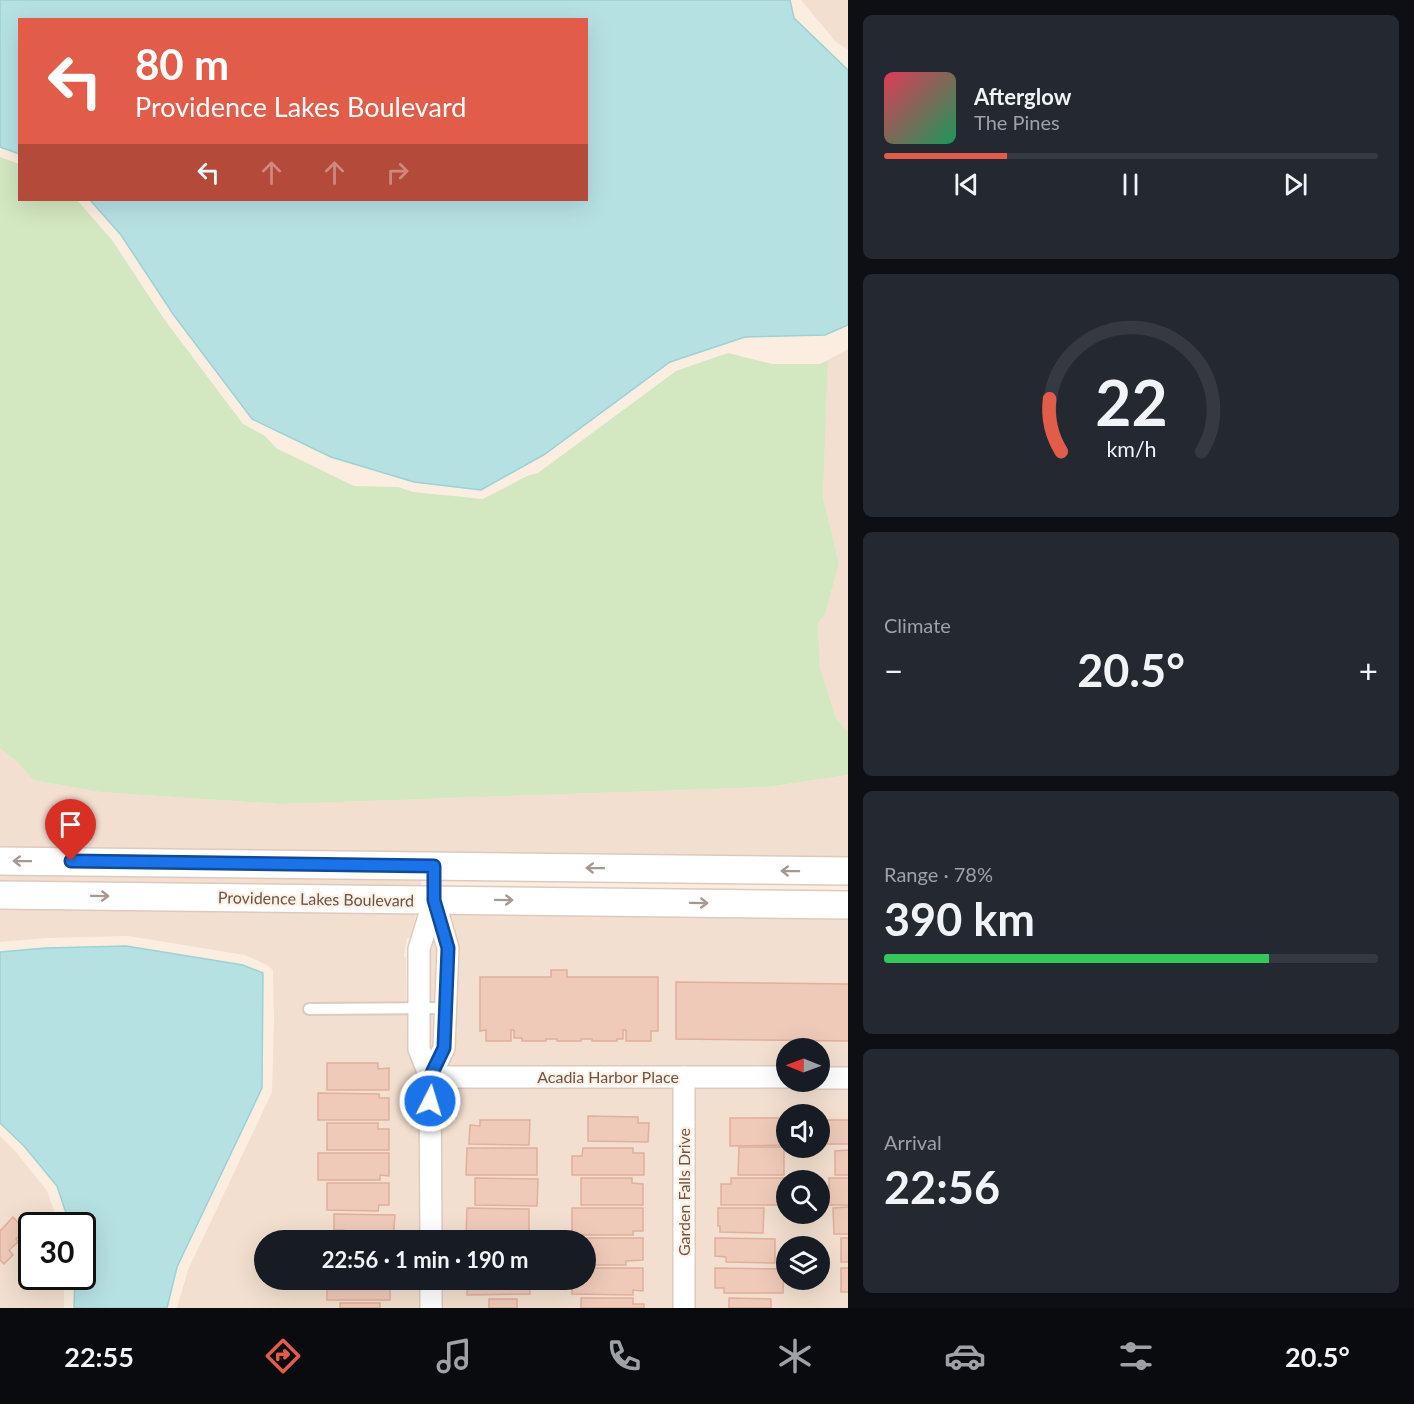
<!DOCTYPE html>
<meta charset="utf-8">
<style>
:root{--surface:#171b24;--page:#242831;--text:#f1f3f6;--muted:#9ea1a6;--line:#363941;--accent:#e15d49}
body{margin:0;font-family:Lato,sans-serif;background:var(--page);color:var(--text);height:100vh;display:flex;flex-direction:column;font-size:22px;white-space:nowrap}
*{box-sizing:border-box;margin:0}
p{font-size:20px;color:var(--muted)}
.icon{flex:none;width:33px;height:33px;fill:none;stroke:currentColor;stroke-width:2;stroke-linecap:round;stroke-linejoin:round}
.map{position:relative;flex:1;overflow:hidden}
.side{display:flex;flex-direction:column;gap:15px;padding:15px;background:#0d0f14;width:566px}
.side>*{flex:none}
.banner{position:absolute;left:18px;top:18px;width:570px;height:183px;border-radius:0px;box-shadow:0 6px 24px #0002;background:#e15d49;color:#fff;overflow:hidden}
.needle{width:39px;rotate:271deg}
.buttons{position:absolute;left:776px;top:1038px;display:grid;gap:12px}
.buttons a{display:grid;place-items:center;width:54px;height:54px;border-radius:50%;background:var(--surface);box-shadow:0 6px 24px #0002;font-size:30px}
.speed{position:absolute;left:18px;top:1212px;display:flex;gap:12px;font-size:30px;font-weight:700;text-align:center}
.speed>*{display:grid;place-content:center;width:78px;height:78px;border-radius:50%;background:var(--surface);box-shadow:0 6px 24px #0002;line-height:1}
.speed .limit{border:3px solid #111;border-radius:9px;background:#fff;color:#111}
.pin{position:absolute;display:grid;place-items:center;width:51px;height:51px;color:#fff;margin:-62px -26px;border-radius:50% 50% 50% 0;rotate:-45deg;box-shadow:0 0 6px #0007}
.pin .icon{rotate:45deg}
.me{position:absolute;width:66px;margin:-33px;rotate:5deg;stroke-linejoin:round;filter:drop-shadow(0 0 4px #0008)}
.turn{display:flex;align-items:center;gap:21px;height:126px;padding:0 18px;font-size:27px}
.turn .icon{width:78px;height:78px;stroke-width:2.5}
.turn b{display:block;font-size:42px;line-height:51px}
.lanes{display:flex;align-items:center;height:57px;padding:0 18px;background:#0003;justify-content:center;gap:30px;direction:ltr}
.lanes .off{opacity:.35}
.big{font-size:45px;font-weight:700;line-height:1.1}
.side .tile{flex:1;display:flex;flex-direction:column;justify-content:center;gap:9px;min-width:0;padding:0 21px;border-radius:9px;background:var(--page)}
.side .dial{align-items:center;gap:0}
.dial svg{height:156px;overflow:visible;fill:none;stroke:var(--line);stroke-width:7;stroke-linecap:round;text-anchor:middle}
.dial text{fill:var(--text);stroke:none}
.song{display:flex;align-items:center;gap:18px}
.cover{width:72px;height:72px;border-radius:9px;background:linear-gradient(135deg,hsl(350 70% 55%),hsl(150 70% 35%))}
.played{height:6px;border-radius:3px;background:linear-gradient(90deg,var(--accent) 25%,var(--line) 25%)}
.keys{display:flex;justify-content:space-around;direction:ltr}
.heat{display:flex;justify-content:space-between;align-items:center;font-size:33px;direction:ltr}
.charge{height:9px;border-radius:4px;background:linear-gradient(90deg,#34c759 78%,var(--line) 0)}
.trip{position:absolute;left:254px;top:1230px;width:342px;height:60px;border-radius:30px;background:var(--surface);box-shadow:0 6px 24px #0002;font-weight:700;line-height:60px;text-align:center}
.menu{display:flex;height:96px;justify-content:space-around;align-items:center;background:#090b0e;color:var(--muted)}
.menu .icon{width:42px;height:42px}
.menu .on{color:var(--accent)}
.menu b{font-size:27px;color:var(--text)}
main{display:flex;flex:1;min-height:0}
.map>svg:first-child{display:block}
</style>
<main>
<div class="map">
<svg width="849" height="1308" viewBox="0 0 849 1308">
<rect width="100%" height="100%" fill="#fbeee0"/>
<g fill="#f2dfcf" fill-rule="evenodd">
<polygon points="801,0 848,0 848,50 836,42"/>
<polygon points="848,349 848,732 836,718 820,668 818,623 825,615 839,563 823,498 828,360"/>
<polygon points="0,748 18,763 33,780 99,792 280,804 768,787 848,775 848,860 0,850"/>
<polygon points="0,872 421,877 421,889 0,884"/>
<path d="M0 906 417 911 410 938H407L404 956 406 957 407 1039H431V951L434 943 436 949 432 1041 456 1042 460 949 449 910 848 916V1308H177L188 1270 272 1092 274 1020 273 970 267 965 245 955 128 936 46 938 0 942ZM786 1048H819V1082H786ZM786 1114H819V1148H786ZM786 1180H819V1214H786ZM264 1240H585V1280H264ZM786 1246H819V1280H786Z"/>
<polygon points="0,1136 16,1152 47,1191 59,1225 32,1226 32,1276 64,1277 64,1308 0,1308"/>
</g>
<polygon fill="#d3e7c0" points="0,157 19,164 20,200 77,200 112,240 164,319 243,424 265,436 276,448 354,486 398,487 413,492 483,499 527,476 538,473 676,371 728,353 772,364 820,364 828,360 823,498 839,563 825,615 818,623 820,668 836,718 848,732 848,775 768,787 280,804 99,792 33,780 18,763 0,748"/>
<g fill="#b6e1e3" stroke="#9dd1d4" stroke-width="1.5">
<polygon points="0,0 790,0 794,18 848,70 848,325 825,335 745,337 670,362 545,454 481,490 414,482 331,457 252,419 173,314 121,235 90,200 586,200 586,20 20,20 19,154 0,147"/>
<polygon points="126,946 243,965 263,973 262,1088 177,1267 167,1308 74,1308 75,1277 82,1276 82,1226 70,1225 57,1186 24,1146 0,1123 0,952 46,948"/>
</g>
<g fill="#efcab9" stroke="#e1af9a" stroke-width="1.5">
<polygon points="551,970 567,970 567,977 658,977 658,1031 651,1031 651,1041 626,1041 626,1030 623,1030 623,1039 617,1039 617,1041 592,1041 592,1039 581,1039 581,1041 557,1041 557,1039 546,1039 546,1041 522,1041 522,1038 514,1038 514,1030 511,1030 511,1041 486,1041 486,1030 480,1031 480,977 551,977"/>
<polygon points="676,982 849,984 849,1041 676,1039"/>
<polygon points="327,1063 378,1063 378,1069 389,1068 389,1090 327,1090"/>
<polygon points="318,1093 379,1094 379,1098 389,1098 389,1120 318,1120"/>
<polygon points="588,1116 638,1117 638,1123 649,1123 648,1142 588,1141"/>
<polygon points="730,1118 786,1118 786,1145 730,1146"/>
<polygon points="480,1120 530,1120 529,1145 469,1144 470,1125 480,1126"/>
<rect x="823" y="1120" width="26" height="24"/>
<polygon points="327,1123 378,1123 378,1129 389,1129 389,1150 327,1150"/>
<polygon points="739,1147 784,1147 784,1175 738,1175"/>
<polygon points="467,1148 537,1148 537,1175 466,1175"/>
<polygon points="583,1148 633,1148 633,1153 644,1153 644,1175 572,1175 572,1156 582,1156"/>
<polygon points="849,1150 849,1175 835,1175 835,1151"/>
<polygon points="318,1153 389,1153 389,1176 380,1175 380,1180 318,1180"/>
<polygon points="475,1178 538,1179 537,1206 475,1205"/>
<polygon points="581,1178 632,1178 632,1183 643,1184 643,1205 581,1205"/>
<polygon points="731,1178 793,1178 793,1180 786,1180 786,1205 721,1205 721,1184 731,1184"/>
<rect x="829" y="1178" width="20" height="27"/>
<polygon points="327,1183 389,1183 389,1205 379,1205 378,1211 327,1210"/>
<polygon points="849,1207 849,1234 834,1234 833,1208"/>
<polygon points="467,1208 529,1209 529,1236 466,1235"/>
<polygon points="572,1208 643,1208 643,1231 633,1231 633,1235 572,1235"/>
<polygon points="718,1208 764,1208 763,1233 720,1232 720,1226 718,1226"/>
<polygon points="334,1214 395,1215 393,1239 344,1238 344,1230 334,1230"/>
<polygon points="13,1217 25,1230 16,1239 18,1242 9,1250 13,1255 4,1264 0,1260 0,1231"/>
<polygon points="477,1237 538,1239 538,1240 477,1240"/>
<polygon points="581,1238 643,1238 643,1260 626,1261 626,1265 585,1265 585,1240 581,1240"/>
<polygon points="715,1238 775,1239 775,1263 726,1262 726,1257 715,1256"/>
<rect x="841" y="1238" width="8" height="24"/>
<polygon points="585,1268 643,1268 643,1291 633,1290 633,1295 572,1294 572,1280 585,1280"/>
<polygon points="715,1268 784,1269 783,1293 724,1293 724,1288 715,1288"/>
<rect x="841" y="1268" width="8" height="24"/>
<rect x="327" y="1280" width="63" height="20"/>
<polygon points="467,1280 529,1280 530,1294 467,1295"/>
<polygon points="581,1298 633,1298 633,1304 644,1304 644,1308 581,1308"/>
<polygon points="729,1298 771,1299 771,1308 729,1308"/>
<rect x="489" y="1299" width="28" height="9"/>
<rect x="340" y="1303" width="40" height="5"/>
</g>
<g fill="none" stroke-linecap="round" stroke-linejoin="round">
<g stroke="#decabd" stroke-width="14">
<polyline id="service" points="309,1009 445,1008"/>
</g>
<g stroke="#decabd" stroke-width="24">
<g id="minor">
<polyline points="430,1077 444,1048 448,948 434,900 419,949 419,1049 430,1077 431,1240"/>
<polyline points="430,1077 786,1077"/>
<polyline points="819,1078 849,1078"/>
<polyline points="431,1280 431,1308"/>
<polyline points="684,1308 684,1077"/>
</g>
</g>
<g stroke="#decabd" stroke-width="30">
<g id="tertiary">
<polyline points="0,861 849,871"/>
<polyline points="0,895 849,905"/>
</g>
</g>
<use href="#service" stroke="#fff" stroke-width="10"/>
<use href="#minor" stroke="#fff" stroke-width="21"/>
<use href="#tertiary" stroke="#fff" stroke-width="27"/>
</g>
<defs><path id="oneway-shaft" d="M-6 0H5M1.5-3L5.5 0L1.5 3" fill="none" stroke-width="1.6" stroke-linecap="round" stroke-linejoin="round" transform="scale(1.5)"/></defs>
<g stroke="#a99892">
<use href="#oneway-shaft" transform="translate(22 861) rotate(-179)"/>
<use href="#oneway-shaft" transform="translate(595 868) rotate(-179)"/>
<use href="#oneway-shaft" transform="translate(790 871) rotate(-179)"/>
<use href="#oneway-shaft" transform="translate(100 896) rotate(1)"/>
<use href="#oneway-shaft" transform="translate(504 900) rotate(1)"/>
<use href="#oneway-shaft" transform="translate(699 903) rotate(1)"/>
</g>
<g fill="none" stroke-linecap="round" stroke-linejoin="round">
<g stroke="#114b97" stroke-width="15">
<polyline id="route" points="71,861 434,866 434,900 448,948 444,1048 430,1077 430,1101"/>
</g>
<use href="#route" stroke="#1a73e8" stroke-width="10"/>
</g>
<g text-anchor="middle" stroke-width="4.5" stroke-linejoin="round" paint-order="stroke">
<g font-size="16" fill="#705349" stroke="#fef2e6">
<text transform="translate(316 899) rotate(1)" y="6">Providence Lakes Boulevard</text>
<text x="608" y="1083">Acadia Harbor Place</text>
<text transform="translate(684 1192) rotate(-90)" y="6">Garden Falls Drive</text>
</g>
</g>
</svg>
<div class="buttons">
<a><svg class="needle" viewBox="-14 -14 28 28"><path d="M0-13l5 13h-10z" fill="#e53935"/><path d="M0 13l5-13h-10z" fill="#9ea1a6"/></svg></a>
<a><svg class="icon" aria-label="sound" viewBox="0 0 24 24"><path d="M4 9h4l5-4v14l-5-4H4zM17 9q2 3 0 6"/></svg></a>
<a><svg class="icon" aria-label="search" viewBox="0 0 24 24"><circle cx="10" cy="10" r="6"/><path d="M15 15l6 6"/></svg></a>
<a><svg class="icon" aria-label="layers" viewBox="0 0 24 24"><path d="M12 4l9 5-9 5-9-5zM3 14l9 5 9-5"/></svg></a>
</div>
<div class="speed"><div class="limit">30</div></div>
<div class="pin" style="left:71px;top:861px;background:#d93025"><svg class="icon" aria-label="arrive" viewBox="0 0 24 24"><path d="M6 21V4h12l-3 4 3 4H6"/></svg></div>
<svg class="me" style="left:430px;top:1101px" viewBox="-20 -20 40 40"><circle r="17" fill="#1a73e8" stroke="#fff" stroke-width="3"/><path d="M0-11L8 9 0 5-8 9z" fill="#fff"/></svg>
<div class="trip">22:56 · 1 min · 190 m</div>
<div class="banner">
<div class="turn"><svg class="icon" aria-label="left" viewBox="0 0 24 24"><path d="M17 20v-9H6M10 6l-5 5 5 5"/></svg><div><b>80 m</b>Providence Lakes Boulevard</div></div>
<div class="lanes"><svg class="icon" aria-label="left" viewBox="0 0 24 24"><path d="M17 20v-9H6M10 6l-5 5 5 5"/></svg><svg class="icon off" aria-label="ahead" viewBox="0 0 24 24"><path d="M12 20V5M6 11l6-6 6 6"/></svg><svg class="icon off" aria-label="ahead" viewBox="0 0 24 24"><path d="M12 20V5M6 11l6-6 6 6"/></svg><svg class="icon off" aria-label="right" viewBox="0 0 24 24"><path d="M7 20v-9h11M14 6l5 5-5 5"/></svg></div>
</div>
</div>
<section class="side">
<div class="tile">
<div class="song"><i class="cover"></i><div><b>Afterglow</b><p>The Pines</p></div></div>
<div class="played"></div>
<div class="keys"><svg class="icon" aria-label="previous" viewBox="0 0 24 24"><path d="M18 5L8 12l10 7zM5 5v14"/></svg><svg class="icon" aria-label="pause" viewBox="0 0 24 24"><path d="M8 5v14M16 5v14"/></svg><svg class="icon" aria-label="next" viewBox="0 0 24 24"><path d="M6 5l10 7-10 7zM19 5v14"/></svg></div>
</div>
<div class="tile dial"><svg viewBox="0 0 100 80">
<path d="M14 69A42 42 0 1 1 86 69"/>
<path d="M14 69A42 42 0 0 1 8 42" stroke="#e15d49"/>
<text x="50" y="56" font-size="32" font-weight="700">22</text>
<text x="50" y="72" font-size="11">km/h</text>
</svg></div>
<div class="tile"><p>Climate</p>
<div class="heat"><a>−</a><b class="big">20.5°</b><a>+</a></div>
</div>
<div class="tile"><p>Range · 78%</p><b class="big">390 km</b><div class="charge"></div></div>
<div class="tile"><p>Arrival</p><b class="big">22:56</b></div>
</section>
</main>
<nav class="menu">
<b>22:55</b>
<svg class="icon on" aria-label="directions" viewBox="0 0 24 24"><path d="M12 3l9 9-9 9-9-9zM9 14v-3h6M13 9l2 2-2 2"/></svg>
<svg class="icon" aria-label="music" viewBox="0 0 24 24"><path d="M9 18V5l10-2v13"/><circle cx="6" cy="18" r="3"/><circle cx="16" cy="16" r="3"/></svg>
<svg class="icon" aria-label="phone" viewBox="0 0 24 24"><path d="M5 4h4l2 5-3 2q2 4 5 5l2-3 5 2v4C11 20 4 13 5 4z"/></svg>
<svg class="icon" aria-label="climate" viewBox="0 0 24 24"><path d="M12 3v18M4 7l16 10M4 17L20 7"/></svg>
<svg class="icon" aria-label="car" viewBox="0 0 24 24"><path d="M5 17H2v-5l4-1 3-4h7l3 4 3 1v5h-3M9 17h6M6 11h13"/><circle cx="7" cy="17" r="2"/><circle cx="17" cy="17" r="2"/></svg>
<svg class="icon" aria-label="filters" viewBox="0 0 24 24"><path d="M4 7h16M4 17h16"/><circle cx="9" cy="7" r="2"/><circle cx="15" cy="17" r="2"/></svg>
<b>20.5°</b>
</nav>
